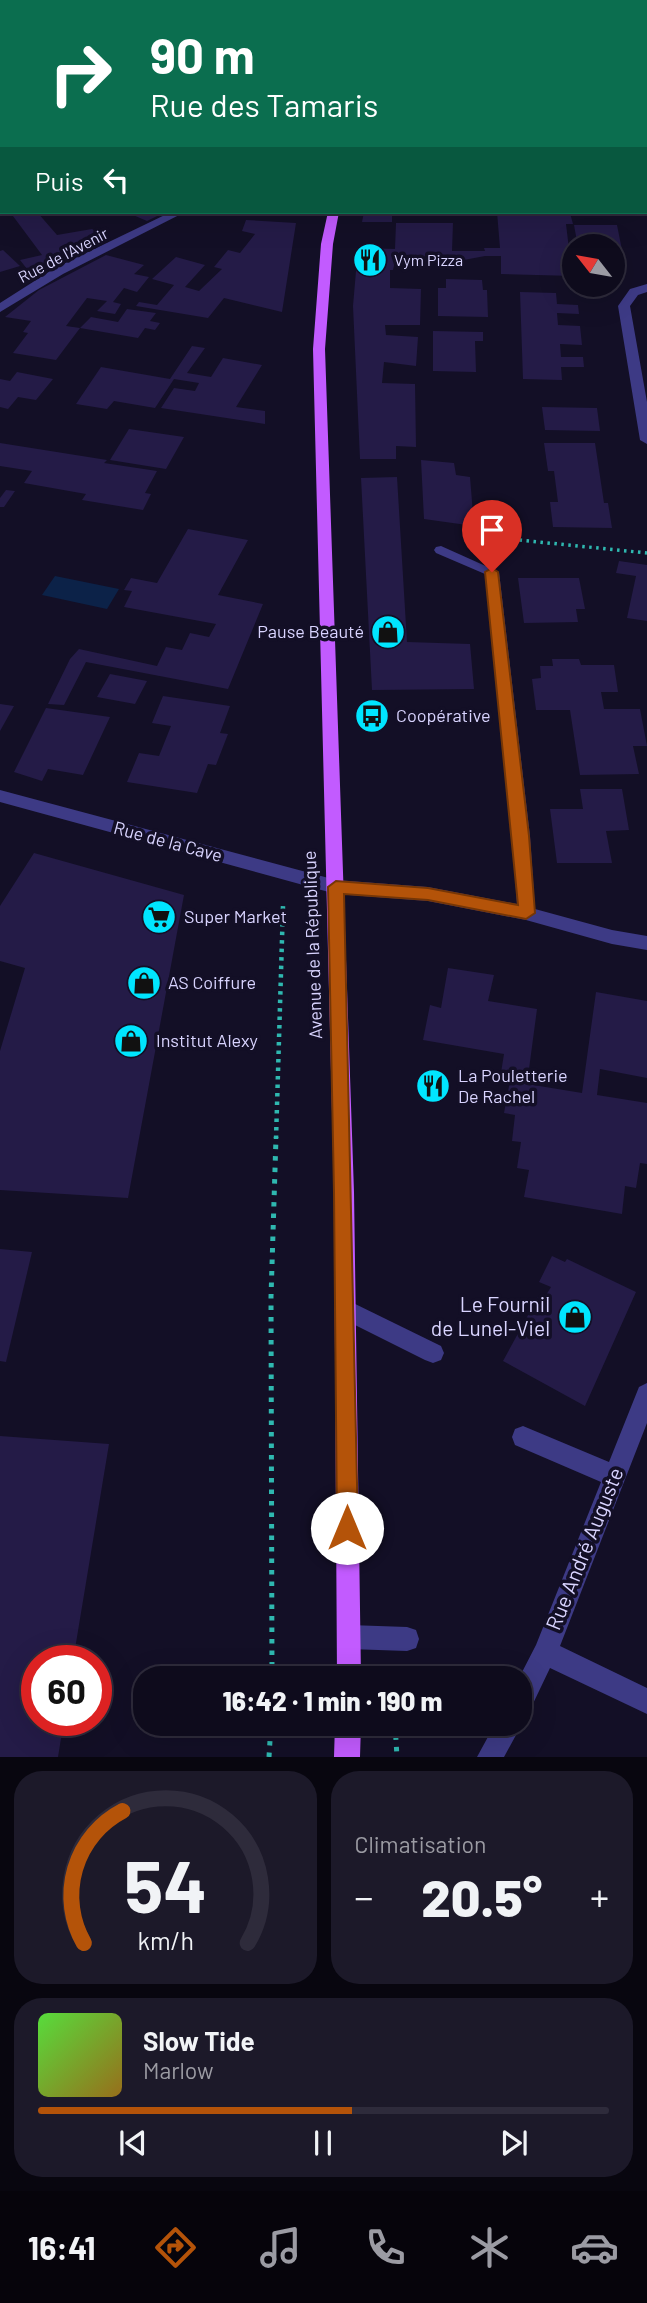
<!DOCTYPE html>
<html lang="fr">
<meta charset="utf-8">
<style>
:root{--surface:#0e0b1c;--page:#1c1929;--text:#f1f3f6;--muted:#9b9ba3;--line:#2e2b3b;--accent:#b45309}
body{margin:0;font-family:Barlow,sans-serif;background:var(--page);color:var(--text);height:100vh;display:flex;flex-direction:column;font-size:26px;white-space:nowrap}
*{box-sizing:border-box;margin:0}
p{font-size:23px;color:var(--muted)}
.icon{flex:none;width:38px;height:38px;fill:none;stroke:currentColor;stroke-width:2;stroke-linecap:round;stroke-linejoin:round}
.map{position:relative;height:1757px;overflow:hidden}
.side{display:flex;flex-direction:column;gap:14px;padding:14px;background:#08060f;flex:1}
.side>*{flex:none}
.hud{position:absolute;left:0px;top:0px;width:648px;height:214px;box-shadow:0 7px 28px #0002,0 0 0 2px var(--line);background:#0b6e4f;color:#fff;overflow:hidden}
.needle{width:46px;rotate:301deg}
.fabs{position:absolute;left:562px;top:234px;display:grid;gap:14px}
.fabs a{display:grid;place-items:center;width:63px;height:63px;border-radius:50%;background:var(--surface);box-shadow:0 7px 28px #0002,0 0 0 2px var(--line);font-size:35px}
.speed{position:absolute;left:21px;top:1645px;display:flex;gap:14px;font-size:35px;font-weight:700;text-align:center}
.speed>*{display:grid;place-content:center;width:91px;height:91px;border-radius:50%;background:var(--surface);box-shadow:0 7px 28px #0002,0 0 0 2px var(--line);line-height:1}
.speed .limit{border:10px solid #d22;background:#fff;color:#111}
.pin{position:absolute;display:grid;place-items:center;width:60px;height:60px;color:#fff;margin:-72px -30px;border-radius:50% 50% 50% 0;rotate:-45deg;box-shadow:0 0 7px #0007}
.pin .icon{rotate:45deg}
.me{position:absolute;width:77px;margin:-38px;rotate:0deg;stroke-linejoin:round;filter:drop-shadow(0 0 5px #0008)}
.turn{display:flex;align-items:center;gap:24px;height:147px;padding:0 35px;font-size:32px}
.turn .icon{width:91px;height:91px;stroke-width:2.5}
.turn b{display:block;font-size:49px;line-height:60px}
.then{display:flex;align-items:center;height:66px;padding:0 35px;background:#0003;gap:14px;font-size:26px}
.big{font-size:52px;font-weight:800;line-height:1.1}
.side .widget{flex:1;display:flex;flex-direction:column;justify-content:center;gap:10px;min-width:0;padding:0 24px;border-radius:28px;background:var(--page)}
.side .dial{align-items:center;gap:0}
.dial svg{height:182px;overflow:visible;fill:none;stroke:var(--line);stroke-width:7;stroke-linecap:round;text-anchor:middle}
.dial text{fill:var(--text);stroke:none}
.song{display:flex;align-items:center;gap:21px}
.cover{width:84px;height:84px;border-radius:10px;background:linear-gradient(135deg,hsl(110 70% 55%),hsl(40 70% 35%))}
.played{height:7px;border-radius:4px;background:linear-gradient(90deg,var(--accent) 55%,var(--line) 55%)}
.keys{display:flex;justify-content:space-around;direction:ltr}
.heat{display:flex;justify-content:space-between;align-items:center;font-size:38px;direction:ltr}
.side .tiles{flex:1;display:grid;gap:14px;grid-template-columns:1fr 1fr}
.widget:last-child{grid-column:span 2}
.trip{position:absolute;left:133px;top:1666px;width:399px;height:70px;border-radius:28px;background:var(--surface);box-shadow:0 7px 28px #0002,0 0 0 2px var(--line);font-weight:800;line-height:70px;text-align:center}
.menu{display:flex;height:112px;justify-content:space-around;align-items:center;background:#06040b;color:var(--muted)}
.menu .icon{width:49px;height:49px}
.menu .active{color:var(--accent)}
.menu b{font-size:32px;color:var(--text)}
.map>svg:first-child{display:block}
</style>
<div class="map">
<svg width="647" height="1757" viewBox="0 0 647 1757">
<rect width="100%" height="100%" fill="#130f26"/>
<polygon fill="#0c2248" points="55,576 119,589 107,609 42,595"/>
<g fill="#241b47">
<polygon points="10,212 37,212 57,235 92,229 110,240 31,274 20,260 42,255"/>
<polygon points="126,212 165,212 147,221"/>
<polygon points="364,212 392,212 392,222 362,222"/>
<polygon points="497,212 570,213 573,224 566,224 569,249 574,249 574,276 501,274 501,256 485,256 453,262 395,261 393,270 390,270 390,288 421,289 420,325 385,325 386,335 418,337 416,366 384,362 382,383 415,384 416,447 396,446 396,459 360,459 353,306 358,248 395,249 396,223 453,223 452,251 485,251 484,248 500,248"/>
<polygon points="246,220 296,223 282,312 224,298 208,318 136,306 139,302 157,305 174,285 152,279 176,257 205,265 185,287 199,291 222,269 214,267 228,250 240,253 255,234 242,231"/>
<polygon points="574,225 617,225 622,250 612,250 612,247 578,247"/>
<polygon points="3,250 20,266 0,272 0,251"/>
<polygon points="106,255 144,265 134,274 149,277 137,292 124,288 113,302 121,304 115,314 97,311 107,301 87,298 66,326 80,328 56,360 13,353 28,333 23,332 31,321 5,317 39,290"/>
<polygon points="446,279 482,280 483,290 487,290 488,317 438,316 438,288 446,288"/>
<polygon points="520,292 556,293 557,304 578,305 579,314 557,313 558,325 580,326 582,345 560,344 561,357 583,357 584,367 561,367 562,380 523,379"/>
<polygon points="127,309 156,313 150,321 160,323 155,330 145,328 138,338 80,328 91,317 118,322"/>
<polygon points="433,331 483,332 483,341 475,341 476,372 433,371"/>
<polygon points="192,346 205,348 187,373 211,377 223,358 262,365 236,407 265,411 265,424 161,408 174,388 195,391 199,383 174,379 155,408 114,401 107,409 76,404 101,367 170,379"/>
<polygon points="17,372 53,379 36,400 18,397 8,409 0,407 0,379 10,381"/>
<polygon points="542,407 597,408 600,431 545,430"/>
<polygon points="129,429 184,437 166,469 110,460"/>
<polygon points="0,443 107,460 104,463 157,471 145,493 151,494 143,510 82,500 86,494 24,483 32,471 0,466"/>
<polygon points="544,443 595,443 604,503 608,503 612,528 553,527 550,502 558,502 554,471 548,471"/>
<polygon points="421,460 454,463 456,475 470,477 474,526 424,519"/>
<polygon points="397,477 407,642 470,644 474,689 372,690 361,478"/>
<polygon points="6,490 15,491 4,507 0,507 0,498"/>
<polygon points="188,529 248,540 218,595 263,604 228,689 86,662 64,705 48,704 70,659 79,649 157,666 166,647 182,650 190,633 209,637 216,624 124,607 132,591 124,590 131,578 157,583"/>
<polygon points="619,561 647,565 647,621 627,618 636,576 616,573"/>
<polygon points="518,578 579,578 585,609 576,609 578,622 524,623"/>
<polygon points="552,659 579,659 581,665 614,665 618,692 601,692 604,709 640,709 647,746 633,746 639,774 580,775 570,710 536,710 532,679 541,678 540,666 553,666"/>
<polygon points="110,674 147,681 135,704 97,697"/>
<polygon points="163,696 230,706 220,733 228,734 216,765 208,764 197,793 127,782 139,753 159,756 171,726 152,723"/>
<polygon points="0,704 14,706 0,731"/>
<polygon points="46,708 110,717 83,775 48,769 42,781 14,772"/>
<polygon points="580,789 622,789 629,830 606,831 612,863 557,863 550,809 583,809"/>
<polygon points="34,853 184,895 128,1198 0,1190 0,1051 25,968 0,961 0,906"/>
<polygon points="448,968 494,975 488,1001 537,1009 527,1084 582,1093 596,992 647,1001 647,1078 600,1069 597,1095 647,1103 647,1164 640,1163 636,1188 625,1186 622,1214 524,1197 529,1170 517,1168 521,1142 512,1141 515,1115 504,1113 510,1081 500,1079 504,1054 423,1040 430,1005 441,1008"/>
<polygon points="0,1249 32,1252 6,1362 0,1361"/>
<polygon points="552,1256 565,1262 567,1259 636,1292 585,1406 503,1361 538,1297 543,1300 551,1287 539,1282"/>
<polygon points="0,1436 109,1444 73,1661 37,1661 37,1720 64,1720 58,1757 0,1757"/>
</g>
<g fill="none" stroke-linecap="round" stroke-linejoin="round">
<polyline stroke="#2fb8b0" stroke-width="3.5" stroke-dasharray="2.5 4.5" stroke-linecap="butt" points="510,550 519,540 647,553"/>
<polyline stroke="#2fb8b0" stroke-width="4.5" stroke-dasharray="3.5 5" stroke-linecap="butt" points="276,1139 283,906"/>
<g stroke="#2fb8b0" stroke-width="5" stroke-dasharray="4.5 7" stroke-linecap="butt">
<polyline points="272,1678 271,1297 276,1137"/>
<polyline points="395,1724 397,1757"/>
<polyline points="269,1757 271,1724"/>
</g>
<g fill="#3d3a85" fill-rule="evenodd">
<rect x="646" y="17" width="1" height="6"/>
<rect x="0" y="161" width="2" height="6"/>
<rect x="646" y="167" width="1" height="6"/>
<polygon points="171,212 185,212 63,274 0,312 0,303 55,268"/>
<polygon points="647,284 647,292 638,295 630,306 647,402 647,444 640,440 618,306 630,289"/>
<polygon points="441,546 499,572 530,836 535,909 612,930 647,936 647,950 612,944 526,920 428,901 336,894 0,802 0,790 336,880 428,887 517,904 512,836 485,574 436,553 434,550 436,547"/>
<polygon points="345,1299 441,1346 444,1353 441,1360 433,1363 425,1360 337,1316 334,1309 337,1302"/>
<polygon points="647,1383 647,1423 560,1646 647,1688 647,1714 550,1668 529,1712 520,1716 519,1678 536,1645 601,1482 515,1445 512,1437 515,1429 523,1426 609,1462 639,1387"/>
<polygon points="349,1625 407,1627 416,1630 419,1639 416,1648 407,1651 349,1649 340,1646 337,1637 340,1628"/>
<polygon points="520,1719 522,1724 504,1757 477,1757 495,1724 520,1724"/>
</g>
<g fill="#c25bff" fill-rule="evenodd">
<rect x="386" y="0" width="10" height="2"/>
<polygon points="328,212 339,212 333,244 325,349 354,1192 361,1678 337,1678 334,1192 313,349 321,244"/>
<polygon points="335,1724 361,1724 360,1757 334,1757"/>
</g>
</g>
<polygon fill="#b45309" stroke="#753606" stroke-width="2" points="492,568 498,572 529,836 535,913 526,919 428,900 344,894 358,1528 355,1535 347,1538 340,1535 337,1528 334,1192 328,887 336,881 428,888 518,905 485,572"/>
<defs>
<g id="restaurant-disc" transform="scale(1.75)"><circle r="9.5" fill="#00e5ff" stroke="#130f26"/><path d="M-5-6h1v4h1v-4h1v4h1v-4h1v5L-1.5 .5V6h-2V.5L-5-1ZM5-6V6H3V1.5H1.5Q1.5-4 5-6Z" fill="#111"/></g>
<g id="shop-disc" transform="scale(1.75)"><circle r="9.5" fill="#00e5ff" stroke="#130f26"/><path d="M-5-2.5h2.3a2.7 3.5 0 0 1 5.4 0H5L5.5 6h-11ZM-1.5-2.5h3a1.5 2.3 0 0 0-3 0Z" fill="#111"/></g>
<g id="bus-disc" transform="scale(1.75)"><circle r="9.5" fill="#00e5ff" stroke="#130f26"/><path d="M-5-6H5V4H4V6H2V4H-2V6H-4V4H-5ZM-3.5-4V0h7V-4ZM-3.5 1.2v1.5H-2V1.2ZM2 1.2v1.5H3.5V1.2Z" fill="#111"/></g>
<g id="supermarket-disc" transform="scale(1.75)"><circle r="9.5" fill="#00e5ff" stroke="#130f26"/><path d="M-6-5.5h2.5l.6 2H6L4.5 2H-2.5L-4.4-4H-6ZM-1.5 3.2a1.3 1.3 0 1 0 .1 0ZM3 3.2a1.3 1.3 0 1 0 .1 0Z" fill="#111"/></g>
</defs>
<g fill-rule="evenodd">
<use href="#restaurant-disc" x="370" y="260"/>
<use href="#shop-disc" x="388" y="632"/>
<use href="#bus-disc" x="372" y="716"/>
<use href="#supermarket-disc" x="159" y="917"/>
<use href="#shop-disc" x="144" y="983"/>
<use href="#shop-disc" x="131" y="1041"/>
<use href="#restaurant-disc" x="433" y="1086"/>
<use href="#shop-disc" x="575" y="1317"/>
</g>
<g text-anchor="middle" stroke-width="7" stroke-linejoin="round" paint-order="stroke">
<g font-size="16" fill="#d9d4ff" stroke="#130f26">
<text transform="translate(63 255) rotate(-28)" y="6">Rue de l'Avenir</text>
</g>
<g font-size="16" fill="#d9d4ff" stroke="#130f26" text-anchor="start">
<text x="394" y="266">Vym Pizza</text>
</g>
<g font-size="18" fill="#d9d4ff" stroke="#130f26" text-anchor="start">
<text x="364" y="638" text-anchor="end">Pause Beauté</text>
<text x="396" y="722">Coopérative</text>
<text x="184" y="923">Super Market</text>
<text x="168" y="989">AS Coiffure</text>
<text x="156" y="1047">Institut Alexy</text>
<text x="458" y="1082">La Pouletterie<tspan x="458" dy="21">De Rachel</tspan></text>
</g>
<g font-size="18" fill="#d9d4ff" stroke="#130f26">
<text transform="translate(168 842) rotate(15)" y="6">Rue de la Cave</text>
<text transform="translate(313 945) rotate(-92)" y="6">Avenue de la République</text>
</g>
<g font-size="21" fill="#d9d4ff" stroke="#130f26" text-anchor="end">
<text x="550" y="1312">Le Fournil<tspan x="550" dy="24">de Lunel-Viel</tspan></text>
</g>
<g font-size="21" fill="#d9d4ff" stroke="#130f26">
<text transform="translate(585 1549) rotate(-68)" y="7">Rue André Auguste</text>
</g>
</g>
</svg>
<div class="fabs">
<a><svg class="needle" viewBox="-14 -14 28 28"><path d="M0-13l5 13h-10z" fill="#e53935"/><path d="M0 13l5-13h-10z" fill="#9b9ba3"/></svg></a>
</div>
<div class="speed"><div class="limit">60</div></div>
<div class="pin" style="left:492px;top:572px;background:#d93025"><svg class="icon" aria-label="arrive" viewBox="0 0 24 24"><path d="M6 21V4h12l-3 4 3 4H6"/></svg></div>
<svg class="me" style="left:347px;top:1528px" viewBox="-20 -20 40 40"><circle r="19" fill="#fff"/><path d="M0-13L10 11 0 6-10 11z" fill="#b45309"/></svg>
<div class="trip">16:42 · 1 min · 190 m</div>
<div class="hud">
<div class="turn"><svg class="icon" aria-label="right" viewBox="0 0 24 24"><path d="M7 20v-9h11M14 6l5 5-5 5"/></svg><div><b>90 m</b>Rue des Tamaris</div></div>
<div class="then">Puis<svg class="icon" aria-label="left" viewBox="0 0 24 24"><path d="M17 20v-9H6M10 6l-5 5 5 5"/></svg></div>
</div>
</div>
<section class="side">
<div class="tiles">
<div class="widget dial"><svg viewBox="0 0 100 80">
<path d="M14 69A42 42 0 1 1 86 69"/>
<path d="M14 69A42 42 0 0 1 31 11" stroke="#b45309"/>
<text x="50" y="56" font-size="32" font-weight="700">54</text>
<text x="50" y="72" font-size="11">km/h</text>
</svg></div>
<div class="widget"><p>Climatisation</p>
<div class="heat"><a>−</a><b class="big">20.5°</b><a>+</a></div>
</div>
<div class="widget">
<div class="song"><i class="cover"></i><div><b>Slow Tide</b><p>Marlow</p></div></div>
<div class="played"></div>
<div class="keys"><svg class="icon" aria-label="previous" viewBox="0 0 24 24"><path d="M18 5L8 12l10 7zM5 5v14"/></svg><svg class="icon" aria-label="pause" viewBox="0 0 24 24"><path d="M8 5v14M16 5v14"/></svg><svg class="icon" aria-label="next" viewBox="0 0 24 24"><path d="M6 5l10 7-10 7zM19 5v14"/></svg></div>
</div>
</div>
</section>
<nav class="menu">
<b>16:41</b>
<svg class="icon active" aria-label="directions" viewBox="0 0 24 24"><path d="M12 3l9 9-9 9-9-9zM9 14v-3h6M13 9l2 2-2 2"/></svg>
<svg class="icon" aria-label="music" viewBox="0 0 24 24"><path d="M9 18V5l10-2v13"/><circle cx="6" cy="18" r="3"/><circle cx="16" cy="16" r="3"/></svg>
<svg class="icon" aria-label="phone" viewBox="0 0 24 24"><path d="M5 4h4l2 5-3 2q2 4 5 5l2-3 5 2v4C11 20 4 13 5 4z"/></svg>
<svg class="icon" aria-label="climate" viewBox="0 0 24 24"><path d="M12 3v18M4 7l16 10M4 17L20 7"/></svg>
<svg class="icon" aria-label="car" viewBox="0 0 24 24"><path d="M5 17H2v-5l4-1 3-4h7l3 4 3 1v5h-3M9 17h6M6 11h13"/><circle cx="7" cy="17" r="2"/><circle cx="17" cy="17" r="2"/></svg>
</nav>
